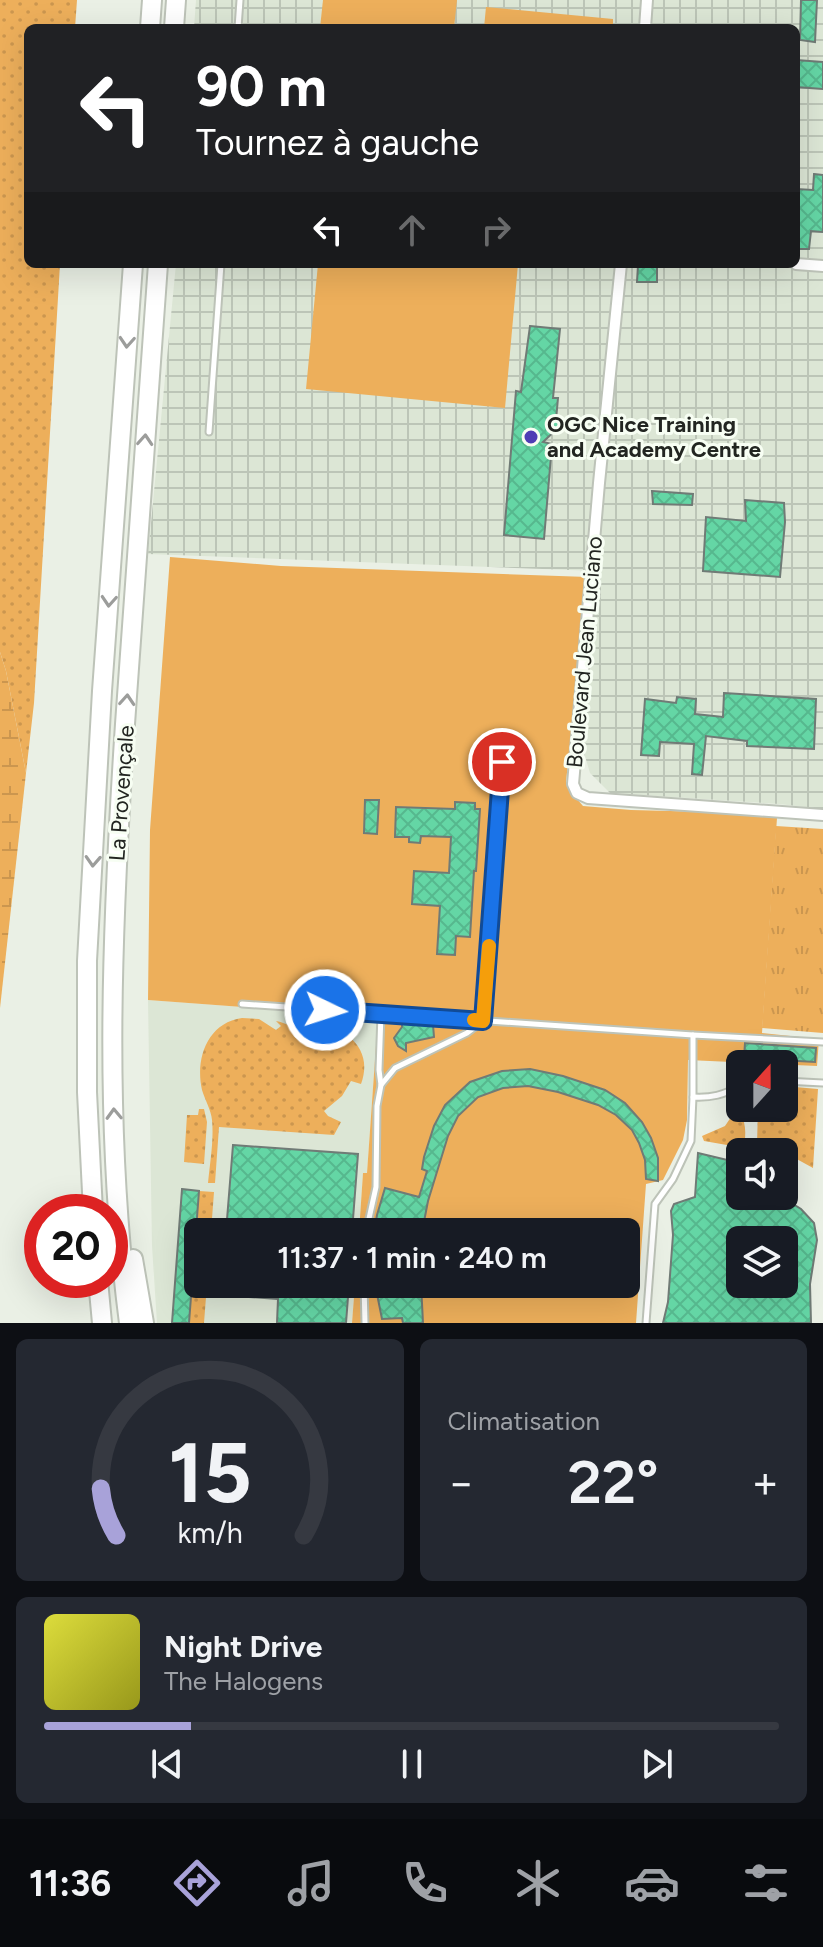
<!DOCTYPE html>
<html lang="fr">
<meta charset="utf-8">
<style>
:root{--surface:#171b24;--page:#242831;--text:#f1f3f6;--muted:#9ea1a6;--line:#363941;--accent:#a8a2d9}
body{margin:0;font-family:Figtree,sans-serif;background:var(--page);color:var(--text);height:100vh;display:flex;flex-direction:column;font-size:30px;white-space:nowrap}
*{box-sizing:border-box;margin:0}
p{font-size:26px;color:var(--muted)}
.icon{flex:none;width:44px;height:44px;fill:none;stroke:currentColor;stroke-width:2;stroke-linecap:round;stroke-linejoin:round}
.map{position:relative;height:1323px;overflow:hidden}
.sheet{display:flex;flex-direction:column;gap:16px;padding:16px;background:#0d0f14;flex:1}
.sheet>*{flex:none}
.hud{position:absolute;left:24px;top:24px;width:776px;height:244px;border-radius:12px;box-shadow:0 8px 32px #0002;background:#202124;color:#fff;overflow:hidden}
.needle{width:52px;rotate:21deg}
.fabs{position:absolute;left:726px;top:1050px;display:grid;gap:16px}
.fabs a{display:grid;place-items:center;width:72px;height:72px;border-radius:12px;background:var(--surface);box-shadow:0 8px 32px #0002;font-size:40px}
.speed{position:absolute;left:24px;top:1194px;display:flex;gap:16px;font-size:40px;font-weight:700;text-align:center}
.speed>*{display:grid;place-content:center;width:104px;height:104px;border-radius:50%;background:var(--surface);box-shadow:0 8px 32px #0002;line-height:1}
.speed .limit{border:12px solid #d22;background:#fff;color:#111}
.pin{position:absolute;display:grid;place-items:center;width:68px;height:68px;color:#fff;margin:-34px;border:4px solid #fff;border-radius:50%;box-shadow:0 2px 8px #0007}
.me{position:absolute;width:88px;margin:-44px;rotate:94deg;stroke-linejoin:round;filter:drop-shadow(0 0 6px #0008)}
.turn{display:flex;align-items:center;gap:28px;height:168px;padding:0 40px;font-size:36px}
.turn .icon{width:104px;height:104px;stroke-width:2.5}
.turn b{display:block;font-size:56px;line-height:68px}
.lanes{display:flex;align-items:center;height:76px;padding:0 40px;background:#0003;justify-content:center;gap:40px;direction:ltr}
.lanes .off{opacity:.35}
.big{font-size:60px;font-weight:600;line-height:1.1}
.sheet .card{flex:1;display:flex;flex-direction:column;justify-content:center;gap:12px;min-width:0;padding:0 28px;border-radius:12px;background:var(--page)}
.sheet .dial{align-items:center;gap:0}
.dial svg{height:208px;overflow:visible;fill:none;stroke:var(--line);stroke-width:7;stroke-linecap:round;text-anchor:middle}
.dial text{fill:var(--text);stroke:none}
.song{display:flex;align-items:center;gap:24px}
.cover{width:96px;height:96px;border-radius:12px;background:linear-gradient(135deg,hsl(60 70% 55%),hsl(60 70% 35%))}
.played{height:8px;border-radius:4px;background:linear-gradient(90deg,var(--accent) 20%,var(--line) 20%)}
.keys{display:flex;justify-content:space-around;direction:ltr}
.heat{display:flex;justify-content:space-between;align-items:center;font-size:44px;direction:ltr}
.sheet .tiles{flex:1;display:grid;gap:16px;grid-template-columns:1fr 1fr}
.card:last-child{grid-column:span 2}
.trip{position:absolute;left:184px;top:1218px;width:456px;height:80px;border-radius:12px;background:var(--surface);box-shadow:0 8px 32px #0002;font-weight:600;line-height:80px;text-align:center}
.menu{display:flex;height:128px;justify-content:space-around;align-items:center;background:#090b0e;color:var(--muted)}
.menu .icon{width:56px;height:56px}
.menu .current{color:var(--accent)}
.menu b{font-size:36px;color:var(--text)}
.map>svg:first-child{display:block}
</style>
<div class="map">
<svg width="823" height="1323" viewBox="0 0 823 1323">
<defs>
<pattern id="industrial-grid" width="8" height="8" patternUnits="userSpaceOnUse" patternTransform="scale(2)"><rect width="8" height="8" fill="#dce6d5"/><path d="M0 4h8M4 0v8" fill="none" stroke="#bcc5b7"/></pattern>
<pattern id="grass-dots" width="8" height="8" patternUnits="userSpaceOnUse" patternTransform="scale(2)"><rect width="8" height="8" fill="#edaf5b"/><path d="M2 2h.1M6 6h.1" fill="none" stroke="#cb964f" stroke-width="1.8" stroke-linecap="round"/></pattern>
<pattern id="wetland-marsh" width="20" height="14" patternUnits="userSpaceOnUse" patternTransform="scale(2)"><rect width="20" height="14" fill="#edaf5b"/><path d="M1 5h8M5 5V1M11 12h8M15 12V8" fill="none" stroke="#cb964f"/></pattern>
<pattern id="park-tufts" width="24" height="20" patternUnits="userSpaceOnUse" patternTransform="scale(2)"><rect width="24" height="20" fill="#edaf5b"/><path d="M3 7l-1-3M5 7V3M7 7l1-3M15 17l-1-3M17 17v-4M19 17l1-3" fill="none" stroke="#cb964f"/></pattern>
<pattern id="building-cross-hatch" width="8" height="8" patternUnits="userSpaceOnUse" patternTransform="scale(2)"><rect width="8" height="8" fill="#64d6a5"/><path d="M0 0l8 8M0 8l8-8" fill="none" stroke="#56b88e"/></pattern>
</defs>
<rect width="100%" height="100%" fill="#eaf0e5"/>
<polygon fill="#dce6d5" points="148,1000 378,1017 367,1174 363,1174 359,1232 198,1232 198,1284 355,1284 352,1323 157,1323 152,1246"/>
<polygon fill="url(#industrial-grid)" points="196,0 823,0 823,809 779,804 610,793 590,773 582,746 597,571 148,554 176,264 796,264 796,28 194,28"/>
<g fill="url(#grass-dots)">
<polygon points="0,0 77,0 75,28 28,28 28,264 60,264 34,703 26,773 6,671 0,652"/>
<path d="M242 1018 259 1019 276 1030 281 1026 276 1021C286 1023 294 1027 301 1034L305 1030 311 1035 316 1031 322 1036 326 1032 332 1037 337 1033 343 1039 347 1035C364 1048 368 1065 361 1084L351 1081 342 1096 324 1111 328 1116 341 1122 334 1135 219 1127 215 1183H208C210 1162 214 1140 212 1120 211 1110 205 1100 202 1090 195 1059 207 1023 242 1018Z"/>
<polygon points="795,1087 818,1089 813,1168 784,1152 757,1144 758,1108 784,1108 784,1096 795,1097"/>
<path d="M737 1108C747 1122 746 1133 744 1148L704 1141 702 1136 725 1126Z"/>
<polygon points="199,1109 204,1109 207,1122 204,1164 184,1162 187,1115 198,1115"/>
<polygon points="199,1191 214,1192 211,1232 198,1232 198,1284 207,1284 204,1323 189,1323"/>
</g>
<polygon fill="url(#wetland-marsh)" points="0,652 6,671 26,773 0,1008"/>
<polygon fill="url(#park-tufts)" points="776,826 823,829 823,1033 762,1028"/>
<g fill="#edaf5b">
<polygon points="323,0 457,0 454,28 320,28"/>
<polygon points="486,7 613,19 613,28 484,28"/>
<polygon points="318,264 518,264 505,408 306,389"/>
<polygon points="170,557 281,566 588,577 566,782 570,791 583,806 631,810 709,812 777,818 762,1033 819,1039 817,1066 688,1060 687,1120 683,1140 663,1180 646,1184 636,1323 352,1323 355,1284 626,1284 626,1232 359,1232 363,1173 367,1173 378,1017 148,1000 150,830"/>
</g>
<g fill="url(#building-cross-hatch)" stroke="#707b76" stroke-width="2" fill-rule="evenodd">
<polygon points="801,0 817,0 815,42 800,40"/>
<polygon points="796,60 823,62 823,89 796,87"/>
<polygon points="814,174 823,175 823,232 811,231 809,249 796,249 797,189 813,190"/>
<polygon points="638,265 657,265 657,282 637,282"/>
<polygon points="530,326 560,329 553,398 558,398 556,420 560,426 543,442 552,444 544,539 504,535 516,391 521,392"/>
<polygon points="652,491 693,494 692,505 653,504"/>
<polygon points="745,500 784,503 785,522 780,577 703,571 706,517 746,521"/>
<polygon points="724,693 816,699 814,749 747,746 747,741 706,736 702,775 692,774 694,744 660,742 659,756 641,755 645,699 676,703 677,697 696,699 695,714 723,717"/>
<polygon points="365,800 379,800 377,834 364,833"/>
<polygon points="455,802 475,803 475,809 480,809 476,871 474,871 470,937 456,936 455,955 437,954 440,906 412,904 414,871 449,873 451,837 421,836 420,843 409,842 409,837 395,837 396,807 455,809"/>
<polygon points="402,1023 433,1025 434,1037 406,1043 406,1051 398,1046 394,1038 402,1027"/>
<polygon points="745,1043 816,1048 815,1062 744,1058"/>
<polygon points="530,1069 563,1076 605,1090 625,1103 642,1122 651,1138 658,1158 658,1181 646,1179 645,1160 639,1143 632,1130 616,1115 598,1105 558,1092 528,1086 503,1088 478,1097 458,1116 448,1136 428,1201 422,1232 374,1232 377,1215 385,1188 419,1197 427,1171 422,1169 424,1157 434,1126 445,1105 470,1082 502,1071"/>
<polygon points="233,1145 358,1154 352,1232 226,1232"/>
<path d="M698 1153 740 1163V1196H780L801 1209 814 1223 817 1240 810 1284 811 1323H663L668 1302 673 1235 671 1211 674 1204 695 1197ZM740 1240H784V1284H740Z"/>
<polygon points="182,1189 199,1191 189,1323 172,1323"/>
<polygon points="222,1284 349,1284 346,1323 277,1323 278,1299 221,1295"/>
<polygon points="375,1284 421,1284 423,1323 403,1323 402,1318 382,1319"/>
</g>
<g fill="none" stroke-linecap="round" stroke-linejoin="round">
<g stroke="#bdc3b8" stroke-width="9">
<g id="service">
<polyline points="238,28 240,0"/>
<polyline points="209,432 221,264"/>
<polyline points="242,1004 693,1035"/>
<polyline points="784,1081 823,1083"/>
<polyline points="381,1085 379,1070 381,1014"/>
<polyline points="693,1097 693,1035 823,1042"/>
<polyline points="366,1232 376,1187 377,1106 381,1085 395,1068 467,1033 483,1021 502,762"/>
<polyline points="364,1284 365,1323"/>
<path d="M646 1323 655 1204 673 1179 691 1141 693 1097C712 1098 723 1095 740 1086"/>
</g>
</g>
<g stroke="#bdc3b8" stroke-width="14">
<g id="minor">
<polyline points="645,28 647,0"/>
<polyline points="621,264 599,483 573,784 577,793 588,798 823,815"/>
<polyline points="796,264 823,266"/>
</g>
</g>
<g stroke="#bdc3b8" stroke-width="22">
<g id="motorway">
<polyline points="150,28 152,0"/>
<polyline points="174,28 176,0"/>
<polyline points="93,1212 87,1092 87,961 102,691 133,264"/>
<polyline points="133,1259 144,1323"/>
<polyline points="98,1280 102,1323"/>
<path d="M129 1323C103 1124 112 923 125 724 135 570 147 417 158 264"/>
</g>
</g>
<use href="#service" stroke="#fff" stroke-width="5"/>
<use href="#minor" stroke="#fff" stroke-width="10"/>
<use href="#motorway" stroke="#fff" stroke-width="18"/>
</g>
<defs><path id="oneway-chevron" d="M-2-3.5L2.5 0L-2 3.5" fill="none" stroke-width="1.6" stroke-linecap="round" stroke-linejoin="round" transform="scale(2)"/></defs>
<g stroke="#9c9d9b">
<use href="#oneway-chevron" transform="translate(127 342) rotate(94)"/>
<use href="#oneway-chevron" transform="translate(145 440) rotate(-86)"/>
<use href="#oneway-chevron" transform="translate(109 601) rotate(94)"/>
<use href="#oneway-chevron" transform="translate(127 700) rotate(-86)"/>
<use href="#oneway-chevron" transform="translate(93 861) rotate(93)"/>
<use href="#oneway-chevron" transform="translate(114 1114) rotate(-92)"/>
</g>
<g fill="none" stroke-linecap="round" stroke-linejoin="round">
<g stroke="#114b97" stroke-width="20">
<polyline id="route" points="325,1010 483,1021 502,762"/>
</g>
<use href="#route" stroke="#1a73e8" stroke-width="14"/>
<polyline stroke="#f59e0b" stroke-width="14" points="474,1020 483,1021 489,946"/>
</g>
<circle fill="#4e3eb5" stroke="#f7fef3" stroke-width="3" cx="531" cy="437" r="8"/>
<g text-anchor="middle" stroke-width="6" stroke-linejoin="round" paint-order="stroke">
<g font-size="22" font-weight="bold" fill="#222521" stroke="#f7fef3" text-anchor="start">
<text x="547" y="432">OGC Nice Training<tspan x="547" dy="25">and Academy Centre</tspan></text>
</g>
<g font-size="22" fill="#222521" stroke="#f7fef3">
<text transform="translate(584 652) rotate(-85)" y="8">Boulevard Jean Luciano</text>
<text transform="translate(121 793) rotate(-86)" y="8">La Provençale</text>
</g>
</g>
</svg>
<div class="fabs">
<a><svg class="needle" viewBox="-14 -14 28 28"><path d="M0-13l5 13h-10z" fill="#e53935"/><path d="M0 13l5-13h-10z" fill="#9ea1a6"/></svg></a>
<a><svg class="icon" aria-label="sound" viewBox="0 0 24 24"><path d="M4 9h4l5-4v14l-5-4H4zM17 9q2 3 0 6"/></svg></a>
<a><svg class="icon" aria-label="layers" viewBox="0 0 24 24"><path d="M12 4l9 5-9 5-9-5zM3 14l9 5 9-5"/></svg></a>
</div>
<div class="speed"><div class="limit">20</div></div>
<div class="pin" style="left:502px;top:762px;background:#d93025"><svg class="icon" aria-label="arrive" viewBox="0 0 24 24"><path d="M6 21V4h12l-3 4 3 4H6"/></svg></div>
<svg class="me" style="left:325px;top:1010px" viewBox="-20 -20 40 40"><circle r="17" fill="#1a73e8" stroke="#fff" stroke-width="3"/><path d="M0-11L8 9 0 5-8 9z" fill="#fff"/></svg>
<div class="trip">11:37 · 1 min · 240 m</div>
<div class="hud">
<div class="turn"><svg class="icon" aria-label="left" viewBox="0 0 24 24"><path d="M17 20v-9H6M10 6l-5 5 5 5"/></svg><div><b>90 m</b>Tournez à gauche</div></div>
<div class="lanes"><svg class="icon" aria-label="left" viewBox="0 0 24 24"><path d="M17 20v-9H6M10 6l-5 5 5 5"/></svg><svg class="icon off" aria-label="ahead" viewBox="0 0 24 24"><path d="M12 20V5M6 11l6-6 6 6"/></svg><svg class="icon off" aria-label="right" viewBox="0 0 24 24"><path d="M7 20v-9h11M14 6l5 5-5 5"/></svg></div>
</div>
</div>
<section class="sheet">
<div class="tiles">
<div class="card dial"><svg viewBox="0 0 100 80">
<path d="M14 69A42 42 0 1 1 86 69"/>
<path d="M14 69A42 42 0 0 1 8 51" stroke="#a8a2d9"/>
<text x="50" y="56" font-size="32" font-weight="700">15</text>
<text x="50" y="72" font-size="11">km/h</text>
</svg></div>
<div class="card"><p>Climatisation</p>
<div class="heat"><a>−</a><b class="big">22°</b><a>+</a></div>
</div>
<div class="card">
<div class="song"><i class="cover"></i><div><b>Night Drive</b><p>The Halogens</p></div></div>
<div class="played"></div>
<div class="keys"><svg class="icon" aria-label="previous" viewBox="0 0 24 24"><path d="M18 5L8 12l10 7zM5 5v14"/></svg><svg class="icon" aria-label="pause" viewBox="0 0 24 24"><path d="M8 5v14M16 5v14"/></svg><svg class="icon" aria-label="next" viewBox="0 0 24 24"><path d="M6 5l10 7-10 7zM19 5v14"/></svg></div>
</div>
</div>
</section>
<nav class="menu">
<b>11:36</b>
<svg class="icon current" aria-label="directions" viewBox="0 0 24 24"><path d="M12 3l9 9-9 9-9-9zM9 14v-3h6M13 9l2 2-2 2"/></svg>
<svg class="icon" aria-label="music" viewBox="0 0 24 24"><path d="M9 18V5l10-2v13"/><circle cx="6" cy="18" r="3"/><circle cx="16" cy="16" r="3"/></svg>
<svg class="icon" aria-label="phone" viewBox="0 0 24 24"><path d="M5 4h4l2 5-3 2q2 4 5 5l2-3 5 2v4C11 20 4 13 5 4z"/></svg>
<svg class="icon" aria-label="climate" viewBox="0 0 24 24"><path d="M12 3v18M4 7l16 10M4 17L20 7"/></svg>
<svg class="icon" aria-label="car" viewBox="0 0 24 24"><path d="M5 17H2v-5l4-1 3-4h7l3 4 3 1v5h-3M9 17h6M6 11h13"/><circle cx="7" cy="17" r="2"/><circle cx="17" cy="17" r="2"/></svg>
<svg class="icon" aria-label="filters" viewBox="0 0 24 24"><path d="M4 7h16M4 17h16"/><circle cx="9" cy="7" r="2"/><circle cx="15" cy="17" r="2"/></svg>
</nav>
